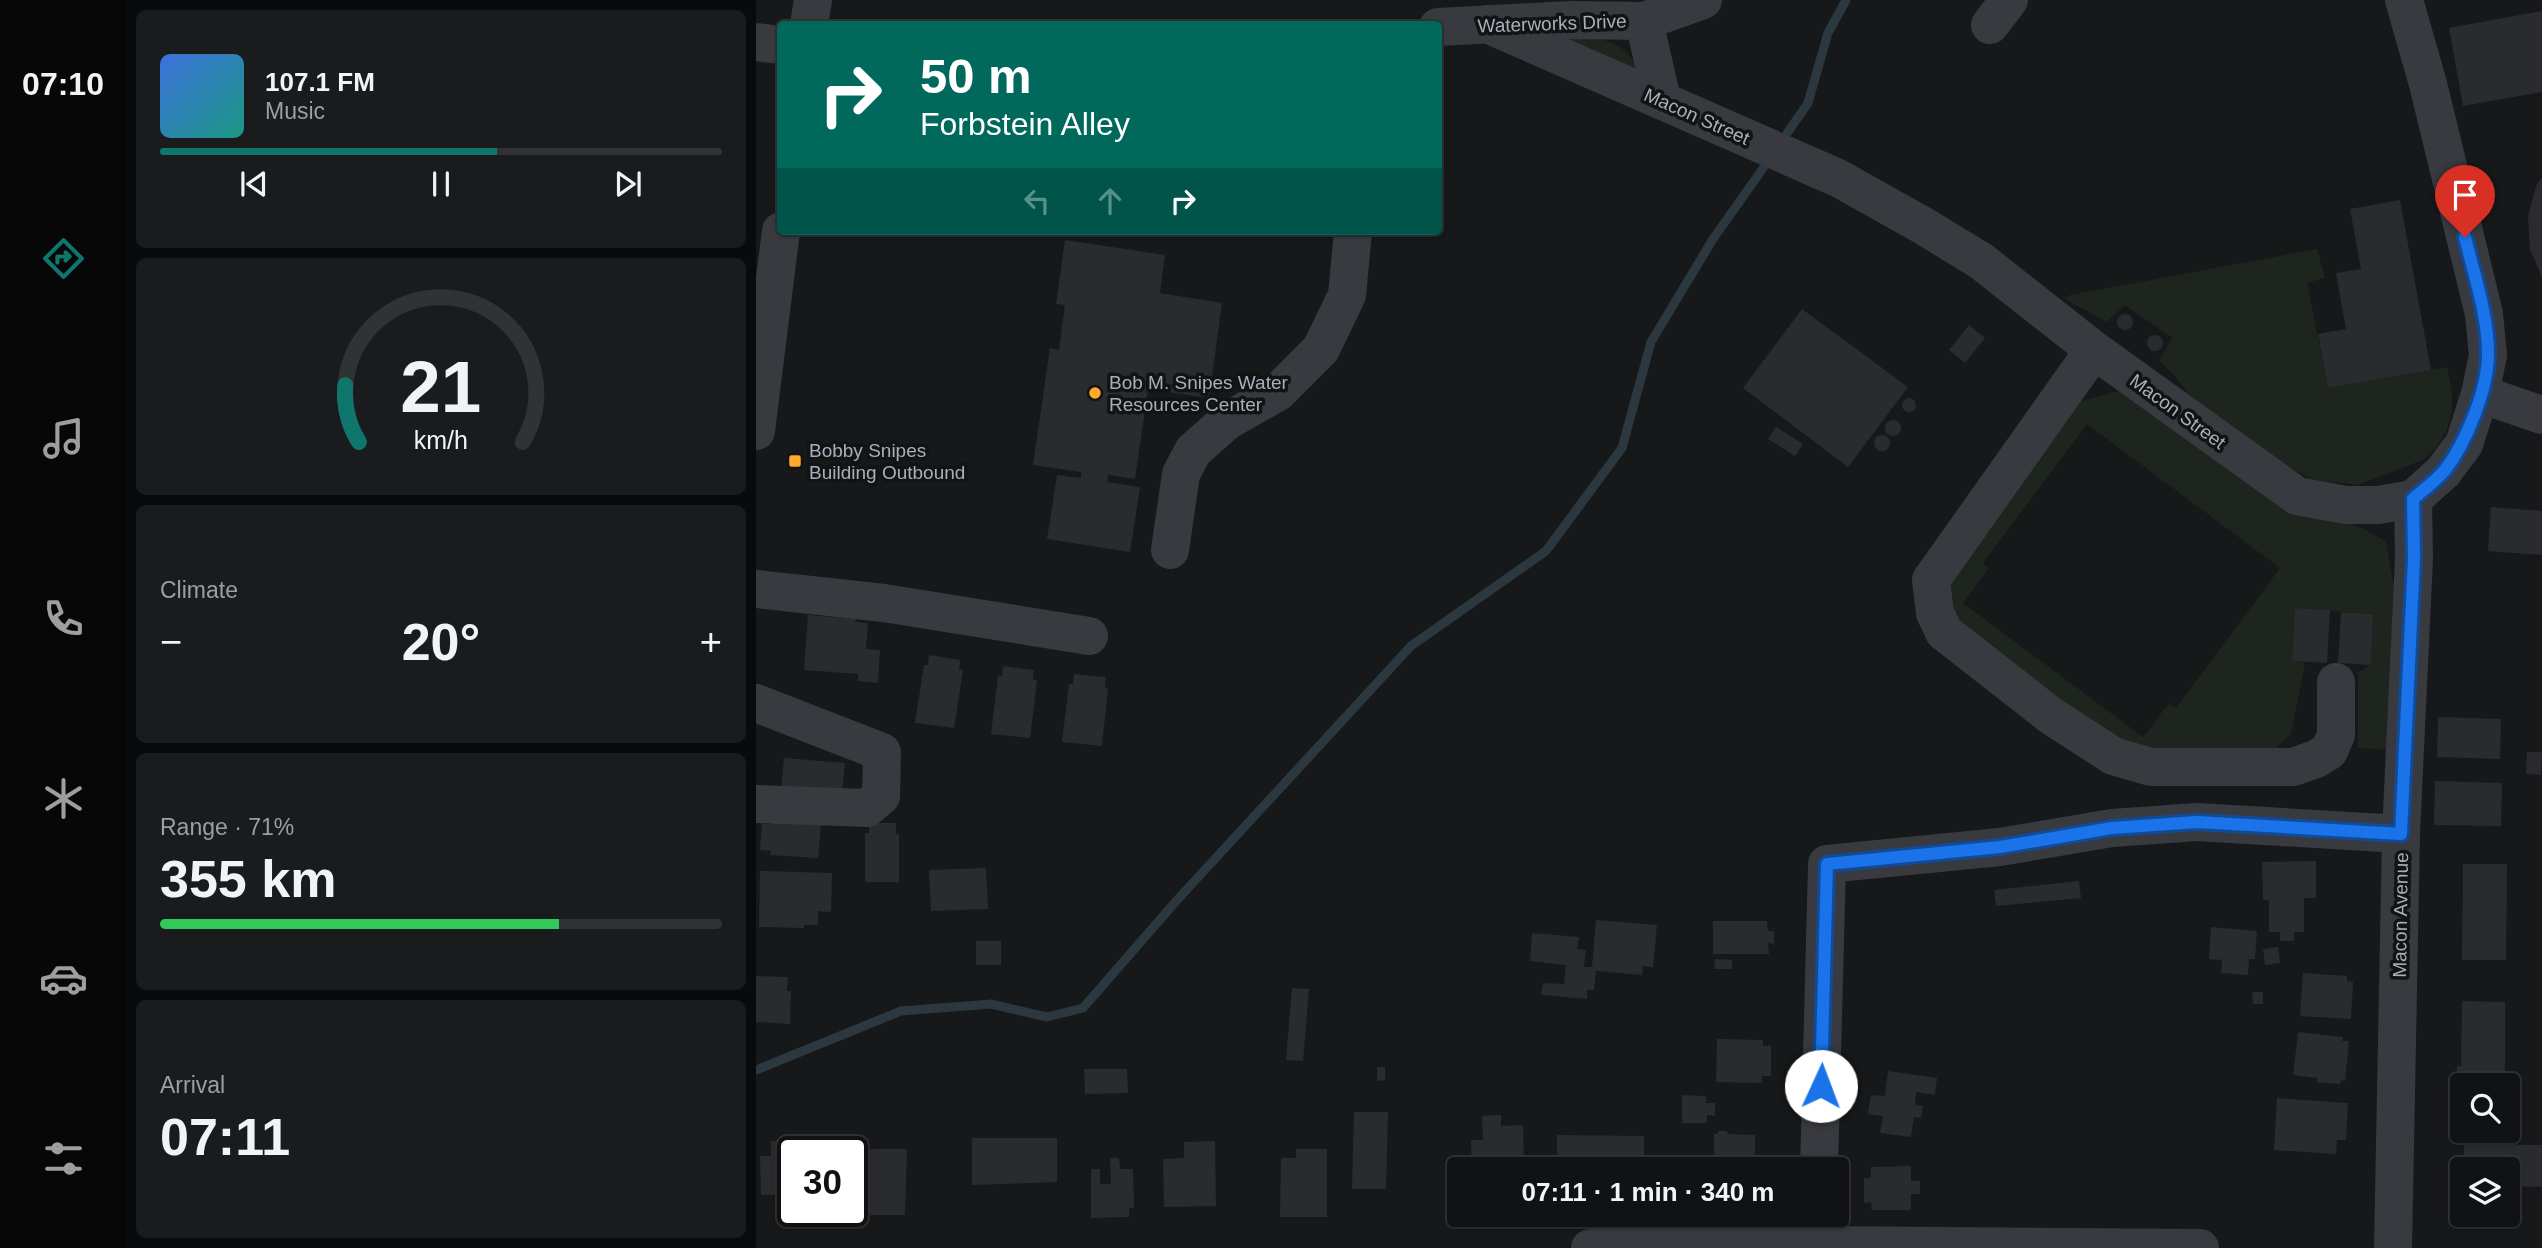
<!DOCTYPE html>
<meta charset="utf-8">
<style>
:root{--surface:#111214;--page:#1a1b1d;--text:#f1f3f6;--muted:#9c9ea0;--line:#303234;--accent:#0f766e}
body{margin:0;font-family:Helvetica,sans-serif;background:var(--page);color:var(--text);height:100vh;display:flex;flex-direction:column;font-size:26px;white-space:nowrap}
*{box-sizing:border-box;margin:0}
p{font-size:23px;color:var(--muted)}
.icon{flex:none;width:38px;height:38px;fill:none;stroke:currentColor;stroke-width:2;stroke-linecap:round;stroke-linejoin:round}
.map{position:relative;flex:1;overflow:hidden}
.drawer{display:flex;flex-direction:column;gap:10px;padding:10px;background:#090a0b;width:630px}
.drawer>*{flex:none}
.hud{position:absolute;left:21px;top:21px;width:665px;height:214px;border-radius:7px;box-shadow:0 2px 5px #0004,0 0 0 2px var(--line);background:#00695c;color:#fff;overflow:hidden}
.tools{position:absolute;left:1694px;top:1073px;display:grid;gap:14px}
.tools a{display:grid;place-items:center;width:70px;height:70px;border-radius:7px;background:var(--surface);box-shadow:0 2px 5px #0004,0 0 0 2px var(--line);font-size:35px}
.speed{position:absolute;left:21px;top:1136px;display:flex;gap:14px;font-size:35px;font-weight:700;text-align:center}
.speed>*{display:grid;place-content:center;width:91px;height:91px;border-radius:50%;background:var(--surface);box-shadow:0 2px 5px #0004,0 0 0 2px var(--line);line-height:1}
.speed .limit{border:4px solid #111;border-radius:10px;background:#fff;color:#111}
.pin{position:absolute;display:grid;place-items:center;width:60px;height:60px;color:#fff;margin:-72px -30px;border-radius:50% 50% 50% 0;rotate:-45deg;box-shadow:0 0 7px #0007}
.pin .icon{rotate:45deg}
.me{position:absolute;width:77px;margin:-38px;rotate:2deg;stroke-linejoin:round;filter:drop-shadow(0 0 5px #0008)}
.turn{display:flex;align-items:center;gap:24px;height:147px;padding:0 28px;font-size:32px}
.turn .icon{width:91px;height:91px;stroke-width:2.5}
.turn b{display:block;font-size:49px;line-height:60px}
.lanes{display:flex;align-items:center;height:66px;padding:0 28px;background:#0003;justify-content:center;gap:35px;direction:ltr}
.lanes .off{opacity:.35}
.big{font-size:52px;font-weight:700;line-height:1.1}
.drawer .card{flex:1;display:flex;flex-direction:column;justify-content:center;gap:10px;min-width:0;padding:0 24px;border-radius:10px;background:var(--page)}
.drawer .dial{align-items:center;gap:0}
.dial svg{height:182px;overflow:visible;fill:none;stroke:var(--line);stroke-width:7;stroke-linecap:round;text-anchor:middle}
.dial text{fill:var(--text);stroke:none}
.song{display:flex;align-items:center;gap:21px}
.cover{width:84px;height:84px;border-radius:10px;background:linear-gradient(135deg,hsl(220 70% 55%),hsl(170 70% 35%))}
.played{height:7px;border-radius:4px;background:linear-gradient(90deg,var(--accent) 60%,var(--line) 60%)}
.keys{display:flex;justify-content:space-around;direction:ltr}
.heat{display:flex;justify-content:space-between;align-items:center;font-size:38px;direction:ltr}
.charge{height:10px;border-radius:5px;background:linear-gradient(90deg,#34c759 71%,var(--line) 0)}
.trip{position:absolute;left:691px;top:1157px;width:402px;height:70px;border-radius:7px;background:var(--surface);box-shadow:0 2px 5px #0004,0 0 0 2px var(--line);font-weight:700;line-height:70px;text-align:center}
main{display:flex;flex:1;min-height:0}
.menu{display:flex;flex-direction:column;width:126px;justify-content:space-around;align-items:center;background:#070708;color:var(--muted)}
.menu .icon{width:49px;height:49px}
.menu .on{color:var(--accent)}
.menu b{font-size:32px;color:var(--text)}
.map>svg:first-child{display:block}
</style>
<main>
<nav class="menu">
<b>07:10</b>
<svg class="icon on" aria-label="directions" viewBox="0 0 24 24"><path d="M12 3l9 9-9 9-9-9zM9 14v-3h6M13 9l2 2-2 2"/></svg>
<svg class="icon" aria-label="music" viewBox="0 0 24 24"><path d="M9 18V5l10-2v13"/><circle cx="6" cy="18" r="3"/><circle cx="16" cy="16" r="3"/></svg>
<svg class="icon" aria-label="phone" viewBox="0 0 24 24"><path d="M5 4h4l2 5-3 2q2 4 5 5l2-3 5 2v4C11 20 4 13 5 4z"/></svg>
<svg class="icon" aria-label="climate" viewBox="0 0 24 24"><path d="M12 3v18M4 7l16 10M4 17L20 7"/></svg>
<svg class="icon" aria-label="car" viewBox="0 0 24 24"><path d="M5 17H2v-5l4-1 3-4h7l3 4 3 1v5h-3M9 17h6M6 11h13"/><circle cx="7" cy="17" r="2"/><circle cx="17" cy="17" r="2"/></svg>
<svg class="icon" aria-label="filters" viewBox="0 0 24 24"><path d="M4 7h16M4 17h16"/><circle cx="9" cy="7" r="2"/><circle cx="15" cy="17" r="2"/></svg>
</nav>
<section class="drawer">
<div class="card">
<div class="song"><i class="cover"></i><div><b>107.1 FM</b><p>Music</p></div></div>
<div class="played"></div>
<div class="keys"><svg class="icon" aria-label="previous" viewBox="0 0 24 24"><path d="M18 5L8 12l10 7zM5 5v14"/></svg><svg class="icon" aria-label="pause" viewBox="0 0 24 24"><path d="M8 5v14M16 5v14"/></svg><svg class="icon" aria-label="next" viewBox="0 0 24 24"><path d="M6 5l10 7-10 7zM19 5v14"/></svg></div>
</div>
<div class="card dial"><svg viewBox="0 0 100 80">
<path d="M14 69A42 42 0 1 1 86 69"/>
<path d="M14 69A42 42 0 0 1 8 44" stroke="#0f766e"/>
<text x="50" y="56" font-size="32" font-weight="700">21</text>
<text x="50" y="72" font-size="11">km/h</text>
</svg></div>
<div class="card"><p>Climate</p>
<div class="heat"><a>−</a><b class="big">20°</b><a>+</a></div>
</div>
<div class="card"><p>Range · 71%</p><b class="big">355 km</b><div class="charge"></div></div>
<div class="card"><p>Arrival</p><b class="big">07:11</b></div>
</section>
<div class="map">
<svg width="1786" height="1248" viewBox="0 0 1786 1248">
<rect width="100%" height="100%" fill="#17181a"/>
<g fill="#1d251e" fill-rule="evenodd">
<path d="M795 35C830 38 865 32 883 70Z"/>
<polygon points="1561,249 1569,278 1551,283 1572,388 1691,367 1696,391 1696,412 1690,432 1680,448 1667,460 1602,485 1557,480 1505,453 1438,401 1419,376 1403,360 1416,338 1369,305 1351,322 1309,299 1314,295"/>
<path d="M1367 390 1552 512 1609 529 1630 542 1638 588 1634 750 1602 748V672L1615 665 1617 614 1539 608 1536 661 1548 662 1549 665 1535 734 1515 753 1372 749 1358 743 1190 609 1193 579 1325 401ZM1331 424 1524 568 1420 708 1413 703 1387 737 1207 603 1233 568 1227 563Z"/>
</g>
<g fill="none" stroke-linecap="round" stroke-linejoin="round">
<g stroke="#2c383f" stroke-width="9">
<polyline points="1025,142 1052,103 1072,33 1090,0"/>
<polyline points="0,1070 145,1011 235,1004 291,1017 327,1008 422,899 655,646 790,551 866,448 895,342 957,239 1015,157"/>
</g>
</g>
<g fill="#2a2b2e">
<polygon points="1786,11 1786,92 1707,106 1693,28"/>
<polygon points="1786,177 1786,278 1774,249 1772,217 1780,186"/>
<polygon points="1644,200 1675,370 1572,388 1562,334 1590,329 1580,273 1605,269 1594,209"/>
<polygon points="309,240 409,255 404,293 466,303 453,398 392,389 379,479 352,475 351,482 384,487 374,552 291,539 301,475 325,478 325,472 277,465 294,348 303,350 309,305 300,304"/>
<polygon points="1046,309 1152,387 1092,467 987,388"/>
<circle cx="1369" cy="322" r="8"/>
<polygon points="1213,325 1229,338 1209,363 1193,350"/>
<circle cx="1399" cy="343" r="8"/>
<circle cx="1153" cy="405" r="7"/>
<circle cx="1137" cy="428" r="8"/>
<polygon points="1020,427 1047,444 1039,456 1012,439"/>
<circle cx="1126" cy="443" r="8"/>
<polygon points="1735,507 1786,511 1786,555 1732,551"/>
<polygon points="1539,608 1574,610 1571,663 1536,661"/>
<polygon points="1585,612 1617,614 1615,665 1582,663"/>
<polygon points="52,615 100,619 99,622 112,623 110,649 124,650 122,683 102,681 102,674 48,670"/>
<polygon points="173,655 204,660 203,670 207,670 198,728 159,723 168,665 172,665"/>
<polygon points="247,666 278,670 277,680 281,680 274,738 235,734 242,676 246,676"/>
<polygon points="318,674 350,677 349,688 352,688 346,746 306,742 313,684 317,684"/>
<polygon points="1682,717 1745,719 1744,759 1681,757"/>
<polygon points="1771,752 1786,752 1785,775 1770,774"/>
<polygon points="28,758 89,763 85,803 24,799"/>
<polygon points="1679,781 1746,783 1745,826 1678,825"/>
<polygon points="17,821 65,824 62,858 14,855 15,851 4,850 6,824 16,824"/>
<polygon points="113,823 140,823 140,834 143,834 143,882 109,882 109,833 113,833"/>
<polygon points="1560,861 1560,898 1548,898 1548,932 1538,932 1538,941 1524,941 1524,932 1513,932 1513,900 1507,900 1506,862"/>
<polygon points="1707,864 1751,864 1750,960 1706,960"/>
<polygon points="230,868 232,909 175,911 173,870"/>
<polygon points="4,871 76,873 75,912 62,911 62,925 48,925 48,928 3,927"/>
<polygon points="1323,881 1325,898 1240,906 1238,890"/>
<polygon points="840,920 901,925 897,967 887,966 886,975 840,971 838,990 831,990 831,999 785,995 787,983 808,984 810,965 774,961 776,933 823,937 821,949 830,950 828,967 836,967"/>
<polygon points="957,921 1011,921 1012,931 1018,931 1018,944 1012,943 1013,954 957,954"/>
<polygon points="1455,927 1501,931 1499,959 1493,959 1492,975 1465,973 1466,960 1453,959"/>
<rect x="220" y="941" width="25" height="24"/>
<polygon points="1522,947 1524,963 1509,965 1507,949"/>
<polygon points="959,959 976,960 976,969 958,969"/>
<polygon points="1547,973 1591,976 1591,981 1597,982 1595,1019 1544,1016"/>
<polygon points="0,976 32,977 31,991 35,991 34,1024 0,1022"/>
<polygon points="536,988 553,989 547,1061 530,1060"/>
<polygon points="1496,992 1507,992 1507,1004 1497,1004"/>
<polygon points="1706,1001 1749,1002 1749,1085 1701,1085 1701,1066 1705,1066"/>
<polygon points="1542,1032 1587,1037 1586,1041 1593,1041 1589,1081 1585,1080 1584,1084 1561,1082 1561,1078 1537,1075"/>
<polygon points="961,1039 1007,1040 1007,1046 1015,1046 1015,1076 1006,1076 1006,1083 960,1082"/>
<polygon points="621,1067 629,1067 629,1080 621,1081"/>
<polygon points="328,1069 371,1069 372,1093 329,1094"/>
<polygon points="1132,1071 1181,1078 1179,1095 1160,1092 1159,1105 1167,1106 1165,1118 1158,1117 1155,1137 1124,1133 1127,1116 1112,1114 1115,1095 1129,1096"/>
<polygon points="926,1095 950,1096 950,1103 959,1103 959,1116 951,1115 951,1123 926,1123"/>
<polygon points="1521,1098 1592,1103 1590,1140 1581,1140 1580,1154 1518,1150"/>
<polygon points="598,1112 632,1112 630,1189 596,1189"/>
<polygon points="745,1115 745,1126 767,1125 768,1169 716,1169 715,1140 727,1140 726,1116"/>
<polygon points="962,1131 971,1131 972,1134 999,1135 999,1169 958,1169 958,1134 962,1134"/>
<polygon points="801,1135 888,1136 888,1169 801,1169"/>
<polygon points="216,1138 301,1138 301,1182 216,1185"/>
<polygon points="15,1141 38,1141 37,1194 5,1195 4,1156 15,1156"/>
<polygon points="459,1141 460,1206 408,1207 407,1159 428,1158 428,1142"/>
<polygon points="1708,1144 1786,1145 1786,1187 1752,1186 1752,1169 1708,1169"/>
<polygon points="107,1149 151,1149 149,1215 110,1215 110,1205 107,1205"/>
<polygon points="540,1149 571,1149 571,1217 524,1217 525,1158 540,1158"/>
<polygon points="354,1158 363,1158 364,1169 377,1169 378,1208 373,1208 373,1217 335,1218 335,1169 344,1169 344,1184 355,1184"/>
<polygon points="1155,1166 1155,1181 1164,1181 1164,1194 1155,1194 1155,1210 1116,1210 1115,1202 1108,1203 1108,1178 1115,1178 1115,1167"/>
</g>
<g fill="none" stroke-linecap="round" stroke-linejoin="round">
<g stroke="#383a3f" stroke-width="38">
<polyline points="888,21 906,100"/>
<polyline points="53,24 57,0"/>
<polyline points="731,24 1082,178 1166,225 1225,261 1338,350 1541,496 1590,505 1622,505 1657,499 1687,472 1708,444 1724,394 1732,355 1728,314 1672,84 1648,0"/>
<polyline points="1234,25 1253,0"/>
<polyline points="682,27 815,20 888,21 947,0"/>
<polyline points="0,42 24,45"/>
<polyline points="1338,350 1175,580 1179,613 1188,632 1294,715 1357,756 1395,767 1537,767 1560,759 1573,751 1580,735 1580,682"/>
<polyline points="1724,394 1786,415"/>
<polyline points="0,431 25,231"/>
<polyline points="414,550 425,474 437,451 471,421 522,392 565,349 591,295 597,231"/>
<polyline points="0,589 128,603 333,636"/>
<polyline points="0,703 126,752 125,796 111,808 0,804"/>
<polyline points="1063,1169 1071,864 1244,847 1356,828 1441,822 1645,834"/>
<polyline points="834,1248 1061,1245 1444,1248"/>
<polyline points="1637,1248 1645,834 1658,558 1657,499"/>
</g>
</g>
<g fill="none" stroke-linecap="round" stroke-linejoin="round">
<g stroke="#114b97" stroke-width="18">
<path id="route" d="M1065 1086 1071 864 1244 847 1356 828 1441 822 1645 834 1658 558 1657 499C1667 490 1680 481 1689 470 1710 443 1732 389 1732 354 1732 315 1718 275 1709 237"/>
</g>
<use href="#route" stroke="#1a73e8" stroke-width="12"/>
</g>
<g fill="#fda92c" stroke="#121315" stroke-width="2.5">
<circle cx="339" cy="393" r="7"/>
<rect x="32" y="454" width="14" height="14" rx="3.5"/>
</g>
<g text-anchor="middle" stroke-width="7" stroke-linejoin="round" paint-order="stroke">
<g font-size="19" fill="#a9afba" stroke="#121315">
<text transform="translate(796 23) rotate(-2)" y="7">Waterworks Drive</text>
<text transform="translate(941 116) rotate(24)" y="7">Macon Street</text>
<text transform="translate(1422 411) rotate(36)" y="7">Macon Street</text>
<text transform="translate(1644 915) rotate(-89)" y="7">Macon Avenue</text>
</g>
<g font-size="19" fill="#a9afba" stroke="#121315" text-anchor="start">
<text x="353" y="389">Bob M. Snipes Water<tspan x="353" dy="22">Resources Center</tspan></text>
<text x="53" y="457">Bobby Snipes<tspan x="53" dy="22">Building Outbound</tspan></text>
</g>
</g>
</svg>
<div class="tools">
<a><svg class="icon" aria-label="search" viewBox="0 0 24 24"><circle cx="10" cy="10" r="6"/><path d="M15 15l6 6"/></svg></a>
<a><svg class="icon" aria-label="layers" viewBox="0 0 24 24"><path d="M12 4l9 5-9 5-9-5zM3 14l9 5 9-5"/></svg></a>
</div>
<div class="speed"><div class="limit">30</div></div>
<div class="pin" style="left:1709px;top:237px;background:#d93025"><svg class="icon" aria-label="arrive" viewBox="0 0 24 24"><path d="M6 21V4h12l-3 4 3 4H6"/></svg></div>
<svg class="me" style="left:1065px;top:1086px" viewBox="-20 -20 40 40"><circle r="19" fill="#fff"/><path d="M0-13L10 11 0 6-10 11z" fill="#1a73e8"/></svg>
<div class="trip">07:11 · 1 min · 340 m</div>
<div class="hud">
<div class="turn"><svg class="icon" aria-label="right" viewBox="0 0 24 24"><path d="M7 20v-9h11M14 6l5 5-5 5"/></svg><div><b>50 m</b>Forbstein Alley</div></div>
<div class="lanes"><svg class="icon off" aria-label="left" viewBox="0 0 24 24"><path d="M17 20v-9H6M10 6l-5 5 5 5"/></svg><svg class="icon off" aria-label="ahead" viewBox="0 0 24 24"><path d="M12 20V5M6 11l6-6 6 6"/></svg><svg class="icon" aria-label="right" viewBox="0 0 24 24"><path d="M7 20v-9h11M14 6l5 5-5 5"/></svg></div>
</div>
</div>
</main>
